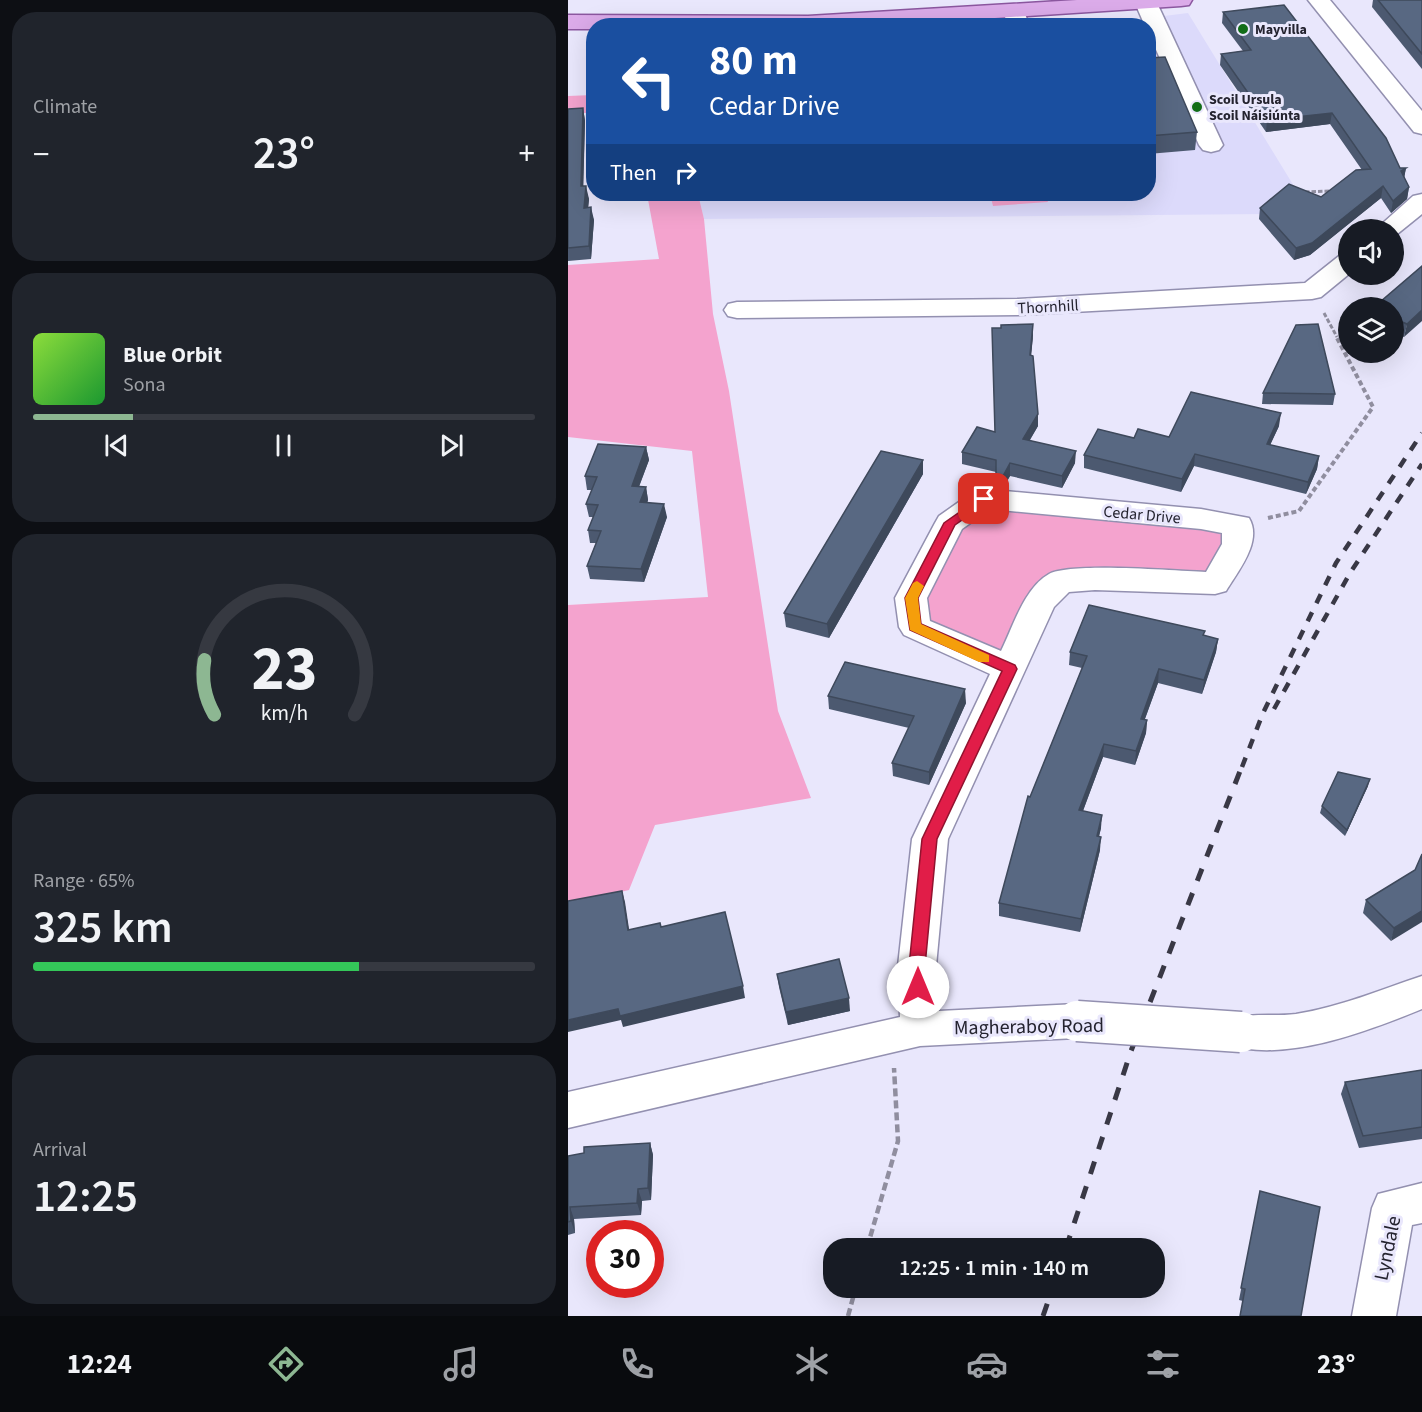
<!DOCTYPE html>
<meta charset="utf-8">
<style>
:root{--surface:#171b24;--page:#20242c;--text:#f1f3f6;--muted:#9ea1a6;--line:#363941;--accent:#8db792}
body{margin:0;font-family:"Source Sans 3",sans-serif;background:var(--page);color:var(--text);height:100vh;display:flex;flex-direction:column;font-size:22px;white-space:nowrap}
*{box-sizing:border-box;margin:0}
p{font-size:20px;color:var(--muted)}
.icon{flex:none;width:33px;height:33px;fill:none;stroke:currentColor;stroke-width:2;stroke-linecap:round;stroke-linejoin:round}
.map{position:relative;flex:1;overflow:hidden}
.side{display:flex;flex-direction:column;gap:12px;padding:12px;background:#0d0f14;width:568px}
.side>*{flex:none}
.guide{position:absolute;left:18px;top:18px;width:570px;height:183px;border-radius:24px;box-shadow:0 6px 24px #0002;background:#1a4fa0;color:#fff;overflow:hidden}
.tools{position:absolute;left:770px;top:219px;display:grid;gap:12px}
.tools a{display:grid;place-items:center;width:66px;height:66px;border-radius:50%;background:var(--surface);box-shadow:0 6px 24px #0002;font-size:30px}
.speed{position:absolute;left:18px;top:1220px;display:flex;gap:12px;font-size:30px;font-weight:700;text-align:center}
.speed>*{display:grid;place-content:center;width:78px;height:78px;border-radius:50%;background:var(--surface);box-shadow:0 6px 24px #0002;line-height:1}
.speed .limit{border:9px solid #d22;background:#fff;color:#111}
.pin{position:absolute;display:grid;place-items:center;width:51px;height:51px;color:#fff;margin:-26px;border-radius:12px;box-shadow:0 3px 9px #0006}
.me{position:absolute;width:66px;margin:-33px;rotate:0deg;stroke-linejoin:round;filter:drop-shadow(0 0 4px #0008)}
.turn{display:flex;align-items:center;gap:21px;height:126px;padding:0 24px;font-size:27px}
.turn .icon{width:78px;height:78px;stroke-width:2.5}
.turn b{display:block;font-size:42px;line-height:51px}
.then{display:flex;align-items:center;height:57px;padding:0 24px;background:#0003;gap:12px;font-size:22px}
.big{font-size:45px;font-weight:600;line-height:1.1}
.side .card{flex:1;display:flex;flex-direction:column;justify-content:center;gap:9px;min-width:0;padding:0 21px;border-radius:24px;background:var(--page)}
.side .dial{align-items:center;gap:0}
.dial svg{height:156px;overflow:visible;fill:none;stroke:var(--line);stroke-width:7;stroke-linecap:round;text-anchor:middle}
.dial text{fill:var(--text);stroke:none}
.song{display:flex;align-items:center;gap:18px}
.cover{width:72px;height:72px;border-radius:9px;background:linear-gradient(135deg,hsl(90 70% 55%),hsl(130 70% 35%))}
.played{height:6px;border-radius:3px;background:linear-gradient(90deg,var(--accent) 20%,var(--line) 20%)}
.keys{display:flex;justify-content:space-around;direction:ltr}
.heat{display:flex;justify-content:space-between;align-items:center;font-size:33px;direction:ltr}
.charge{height:9px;border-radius:4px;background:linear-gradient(90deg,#34c759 65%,var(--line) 0)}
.trip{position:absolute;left:255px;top:1238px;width:342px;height:60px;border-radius:24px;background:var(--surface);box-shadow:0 6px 24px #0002;font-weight:600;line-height:60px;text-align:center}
.tabs{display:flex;height:96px;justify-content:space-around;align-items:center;background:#090b0e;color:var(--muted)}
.tabs .icon{width:42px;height:42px}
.tabs .on{color:var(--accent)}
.tabs b{font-size:27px;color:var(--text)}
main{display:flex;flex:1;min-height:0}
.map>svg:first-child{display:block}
</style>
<main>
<section class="side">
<div class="card"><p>Climate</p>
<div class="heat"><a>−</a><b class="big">23°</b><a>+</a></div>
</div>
<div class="card">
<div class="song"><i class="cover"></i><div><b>Blue Orbit</b><p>Sona</p></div></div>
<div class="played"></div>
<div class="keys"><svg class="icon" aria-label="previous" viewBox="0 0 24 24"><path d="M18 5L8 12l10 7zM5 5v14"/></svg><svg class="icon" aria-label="pause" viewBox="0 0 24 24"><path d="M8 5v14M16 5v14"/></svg><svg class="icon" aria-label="next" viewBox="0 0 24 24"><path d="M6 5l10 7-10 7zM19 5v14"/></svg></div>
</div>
<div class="card dial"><svg viewBox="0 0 100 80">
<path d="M14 69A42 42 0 1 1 86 69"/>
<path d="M14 69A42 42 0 0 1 9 41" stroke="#8db792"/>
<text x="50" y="56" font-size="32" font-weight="700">23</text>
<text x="50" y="72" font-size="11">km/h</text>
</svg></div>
<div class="card"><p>Range · 65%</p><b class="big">325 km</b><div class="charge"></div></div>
<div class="card"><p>Arrival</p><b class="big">12:25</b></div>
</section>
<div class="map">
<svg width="854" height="1316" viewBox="0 0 854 1316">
<rect width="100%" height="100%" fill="#e9e7fc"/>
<polygon fill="#dcdafb" points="620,13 732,196 698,214 136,219 130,194 580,194 580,26 559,25 556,21"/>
<g fill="#f4a3ce">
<polygon points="25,95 25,113 0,113 0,96"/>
<polygon points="79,194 130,194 136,219 145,314 161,391 210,711 243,798 87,825 61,890 0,904 0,605 140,597 124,451 0,437 0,265 91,259"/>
<polygon points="422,194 477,194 480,202 425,206"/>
<polygon points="420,507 661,530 639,579 484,579 437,659 355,620 354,597 394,524"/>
</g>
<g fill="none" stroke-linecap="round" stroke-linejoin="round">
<g stroke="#9390b0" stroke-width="3">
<g id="minor">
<polygon points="569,0 587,0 589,3 655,145 651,150 643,152 635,150 631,145 580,32 580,26 577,26 567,3"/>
<polygon points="740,0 762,0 854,111 854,134 846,132"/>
<polygon points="447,6 455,7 461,26 439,26 436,12 439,7"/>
<polygon points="854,194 854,214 828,235 825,236 825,230 807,230 845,196"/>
<polygon points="780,254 781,274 753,297 744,299 450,315 169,318 160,316 156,310 160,304 169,302 450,299 737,283 771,256"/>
<path d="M416 489 633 509 681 518C695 541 670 571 658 591L647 594 527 590 501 592 486 607 380 839 368 966 371 1011 509 1004 523 1009 529 1021 523 1033 509 1038 352 1046 0 1128V1092L332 1017 330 966 344 839 422 674 336 635 331 627 327 598 367 523 371 516 405 492ZM422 509 633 529 654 533V544L638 572C607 571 504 562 481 574 456 588 445 627 433 651L362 621 359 598 394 529Z"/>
<path d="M854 976V1009C800 1031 715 1064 659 1044L653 1032 659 1020C682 1012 705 1017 728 1014 772 1007 812 990 854 976Z"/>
<polygon points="854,1183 854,1223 844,1225 828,1316 784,1316 804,1208 810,1194"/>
</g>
</g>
<g stroke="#8b579f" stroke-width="3">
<polygon id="major" points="509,0 624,0 621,5 613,6 305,26 26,26 26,29 0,29 0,15 240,16"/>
</g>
<g stroke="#908e9f" stroke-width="3" stroke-dasharray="4.5 2" stroke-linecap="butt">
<polyline points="737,192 763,191"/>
<polyline points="756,313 769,337"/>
</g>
<polyline stroke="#908e9f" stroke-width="4" stroke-dasharray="5 3" stroke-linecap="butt" points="700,518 731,511 805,407 768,336"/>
<g stroke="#908e9f" stroke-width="4.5" stroke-dasharray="8 4" stroke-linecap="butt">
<polyline points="299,1248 330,1141 326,1068"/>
<polyline points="280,1316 288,1287"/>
</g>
<use href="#minor" fill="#fff" fill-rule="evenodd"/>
<use href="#major" fill="#dbabe9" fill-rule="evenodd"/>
<g stroke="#393845" stroke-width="4.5" stroke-dasharray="10 10" stroke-linecap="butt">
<polyline points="706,709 782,573 854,464"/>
<polyline points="674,767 695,713 768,563 854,433"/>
</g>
<g stroke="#393845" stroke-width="5" stroke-dasharray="13 13" stroke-linecap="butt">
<polyline points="498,1248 563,1051 674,766"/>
<polyline points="475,1316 485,1287"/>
</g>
<g stroke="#9390b0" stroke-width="43" stroke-linecap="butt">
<polyline id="minor-bridge" points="509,1021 673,1032"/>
</g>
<use href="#minor-bridge" stroke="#fff" stroke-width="40"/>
</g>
<g fill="#4c5970">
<polygon points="805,0 854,0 854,69 804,7"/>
<polygon points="655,12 832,168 838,168 836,177 841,187 839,199 823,213 813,198 742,255 726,260 691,219 692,208 753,197 794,170 762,124 698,132 652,65 653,54 675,51 654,23"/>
<polygon points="580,58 629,132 627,150 580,154"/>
<polygon points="15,108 17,121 15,186 21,199 20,207 26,220 23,259 0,261 0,109"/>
<polygon points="854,266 836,337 825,332 825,308"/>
<polygon points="465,336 463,355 470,426 462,440 507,463 494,488 442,476 435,488 428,488 428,472 394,464 394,452 427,432"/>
<polygon points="695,393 767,394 765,405 694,404"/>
<polygon points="711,426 702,445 751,456 749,469 738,494 626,466 613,492 516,468 516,455 566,438 601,437"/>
<polygon points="78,447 81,460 71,487 78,487 80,500 79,503 99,517 76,582 22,579 19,566 28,543 22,543 20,530 25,517 21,517 18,504 24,490 19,490 17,476"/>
<polygon points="355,460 355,474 261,638 218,627 216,613"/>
<polygon points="636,636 650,639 648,652 634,694 590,683 577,719 579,720 578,733 567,765 535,757 515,811 533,828 531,836 532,850 512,932 431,916 431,903 462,797 514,668 501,665 502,652"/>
<polygon points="260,696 398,703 361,785 325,776 324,763 341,728 261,709"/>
<polygon points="800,786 777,836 752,813 754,806"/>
<polygon points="847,870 823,941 795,913 798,900"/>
<polygon points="209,974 282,1011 220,1025 211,987"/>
<polygon points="854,1070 854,1139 791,1148 773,1094 777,1082"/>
<polygon points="82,1143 85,1155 83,1200 74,1201 73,1215 6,1219 7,1233 0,1235 0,1156"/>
<polygon points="692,1191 733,1316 671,1300"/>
</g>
<g fill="#3e495b">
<polygon points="15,108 17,121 15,199 13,186"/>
<polygon points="764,113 762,124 698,132 699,120"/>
<polygon points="838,168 836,179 833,171"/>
<polygon points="18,186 21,199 19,221 16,208"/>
<polygon points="815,186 813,198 742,255 726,260 728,248"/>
<polygon points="841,187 839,199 823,213 825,201"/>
<polygon points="23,207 26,220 23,259 21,246"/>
<polygon points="854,310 854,321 836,337 839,324"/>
<polygon points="465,324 465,336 462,367 462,355"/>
<polygon points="713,413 711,426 697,456 699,444"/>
<polygon points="470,414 470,426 455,451 455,439"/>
<polygon points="78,447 81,460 66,499 64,486"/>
<polygon points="508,451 507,463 494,488 494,476"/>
<polygon points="627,454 626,466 613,492 614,479"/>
<polygon points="751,456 749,469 738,494 740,482"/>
<polygon points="355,460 355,474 261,638 259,624"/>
<polygon points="442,463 442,476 435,488 435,476"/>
<polygon points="78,487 80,500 75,515 72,502"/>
<polygon points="96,504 99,517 76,582 73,569"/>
<polygon points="650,639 648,652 634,694 636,680"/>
<polygon points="591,669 590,683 572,732 573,719"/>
<polygon points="397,689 398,703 361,785 361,772"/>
<polygon points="579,720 578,733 567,765 568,751"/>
<polygon points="536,744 535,757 510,824 511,810"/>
<polygon points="802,779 800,786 777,836 779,830"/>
<polygon points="534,815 533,828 528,849 529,836"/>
<polygon points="533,837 532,850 512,932 513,919"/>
<polygon points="54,891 57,902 63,942 60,930"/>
<polygon points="854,911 854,922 823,941 826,928"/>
<polygon points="175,986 177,998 55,1027 53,1020 0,1032 0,1020 50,1009"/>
<polygon points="281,998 282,1011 220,1025 218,1012"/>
<polygon points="82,1143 85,1155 83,1200 80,1188"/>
<polygon points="70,1189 74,1201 73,1215 69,1203"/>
<polygon points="2,1207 6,1219 7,1233 3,1221"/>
</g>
<g fill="#586882" stroke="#3e495b" stroke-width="1.5">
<polygon points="810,0 854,0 854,54"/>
<polygon points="716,5 818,138 832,168 838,168 833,171 841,187 825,201 815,186 744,243 728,248 692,208 721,184 753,197 788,170 803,169 764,113 699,120 653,54 683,50 655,12"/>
<polygon points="597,57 629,132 580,136 580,58"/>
<polygon points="15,108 13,186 18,186 16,208 23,207 21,246 0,248 0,109"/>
<polygon points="854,266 854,310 839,324 825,318 825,308 805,308"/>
<polygon points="465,324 462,355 465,356 470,414 455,439 508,451 494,476 442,463 435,476 428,475 428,460 394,452 409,427 427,432 424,328 433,328 433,325"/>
<polygon points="750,324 767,394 695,393 728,325"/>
<polygon points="623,392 713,413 699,444 751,456 740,482 627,454 614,479 516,455 530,429 566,438 570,429 601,437"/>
<polygon points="30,444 78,447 64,486 78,487 72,502 96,504 73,569 19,566 33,531 20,530 30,505 18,504 29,477 17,476"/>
<polygon points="313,451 355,460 259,624 216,613"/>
<polygon points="521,605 637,631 635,635 650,639 636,680 591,669 573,719 579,720 568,751 536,744 511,810 534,815 529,836 533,837 513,919 431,903 460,796 462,797 519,656 502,652"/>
<polygon points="277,662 397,689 361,772 324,763 346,716 260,696"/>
<polygon points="770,772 802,779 779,830 754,806"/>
<polygon points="854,854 854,911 826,928 798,900 847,870"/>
<polygon points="54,891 60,930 92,923 93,927 157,912 175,986 52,1016 50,1009 0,1020 0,901"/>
<polygon points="271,959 281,998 218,1012 209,974"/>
<polygon points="854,1070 854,1127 795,1136 777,1082"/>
<polygon points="82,1143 80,1188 70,1189 69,1203 2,1207 3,1221 0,1222 0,1156 16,1153 16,1147"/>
<polygon points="692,1191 752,1207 733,1316 672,1316 677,1289 673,1288"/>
</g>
<polygon fill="#e11d48" stroke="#92132f" stroke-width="1.5" points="416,495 422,499 420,502 387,525 350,598 353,624 447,665 449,669 369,839 357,966 358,987 356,992 344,992 341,966 354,839 434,671 342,630 337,598 376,523"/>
<polygon fill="#f59e0b" points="349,581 356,586 350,598 353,624 421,655 421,662 411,662 342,630 337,598 345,583"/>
<g fill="#126d18" stroke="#e9e7fc" stroke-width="2">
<circle cx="675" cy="29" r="6"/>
<circle cx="629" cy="107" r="6"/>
</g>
<g text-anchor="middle" stroke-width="6" stroke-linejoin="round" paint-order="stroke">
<g font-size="14" font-weight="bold" fill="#24232f" stroke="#e9e7fc" text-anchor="start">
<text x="687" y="34">Mayvilla</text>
<text x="641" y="104">Scoil Ursula<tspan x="641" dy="16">Scoil Náisiúnta</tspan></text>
</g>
<g font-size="16" fill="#24232f" stroke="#e9e7fc">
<text transform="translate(480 306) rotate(-3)" y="6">Thornhill</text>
<text transform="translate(574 514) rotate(5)" y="6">Cedar Drive</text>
</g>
<g font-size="20" fill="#24232f" stroke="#e9e7fc">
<text transform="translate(461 1026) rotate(-1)" y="7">Magheraboy Road</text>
<text transform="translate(819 1248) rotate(-78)" y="7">Lyndale</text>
</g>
</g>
</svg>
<div class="tools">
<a><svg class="icon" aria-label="sound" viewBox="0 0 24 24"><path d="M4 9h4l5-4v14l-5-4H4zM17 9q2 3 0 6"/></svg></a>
<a><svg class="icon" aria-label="layers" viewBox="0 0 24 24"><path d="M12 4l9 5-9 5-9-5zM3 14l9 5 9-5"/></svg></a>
</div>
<div class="speed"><div class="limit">30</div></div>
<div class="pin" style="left:416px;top:499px;background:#d93025"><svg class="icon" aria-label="arrive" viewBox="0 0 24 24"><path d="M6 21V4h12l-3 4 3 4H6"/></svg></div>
<svg class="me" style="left:350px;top:987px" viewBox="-20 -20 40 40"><circle r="19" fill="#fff"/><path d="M0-13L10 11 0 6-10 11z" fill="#e11d48"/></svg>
<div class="trip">12:25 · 1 min · 140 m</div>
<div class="guide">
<div class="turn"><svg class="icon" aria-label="left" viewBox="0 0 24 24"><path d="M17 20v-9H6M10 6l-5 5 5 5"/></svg><div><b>80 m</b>Cedar Drive</div></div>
<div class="then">Then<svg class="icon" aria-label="right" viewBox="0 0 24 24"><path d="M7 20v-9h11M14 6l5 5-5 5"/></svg></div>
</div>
</div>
</main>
<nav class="tabs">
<b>12:24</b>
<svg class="icon on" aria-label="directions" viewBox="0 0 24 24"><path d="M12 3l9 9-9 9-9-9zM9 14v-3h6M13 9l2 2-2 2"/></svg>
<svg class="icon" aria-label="music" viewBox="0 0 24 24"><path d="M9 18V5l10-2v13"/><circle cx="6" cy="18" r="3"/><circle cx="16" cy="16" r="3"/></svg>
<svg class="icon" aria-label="phone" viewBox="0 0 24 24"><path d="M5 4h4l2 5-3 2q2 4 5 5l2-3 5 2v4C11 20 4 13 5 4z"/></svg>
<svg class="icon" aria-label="climate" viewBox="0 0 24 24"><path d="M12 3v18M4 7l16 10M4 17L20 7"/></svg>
<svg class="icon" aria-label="car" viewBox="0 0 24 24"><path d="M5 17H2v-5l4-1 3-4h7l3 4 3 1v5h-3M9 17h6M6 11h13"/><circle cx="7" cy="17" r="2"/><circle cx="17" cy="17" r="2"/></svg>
<svg class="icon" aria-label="filters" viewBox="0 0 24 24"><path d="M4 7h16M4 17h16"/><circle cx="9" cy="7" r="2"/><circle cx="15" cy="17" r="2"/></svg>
<b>23°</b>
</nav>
